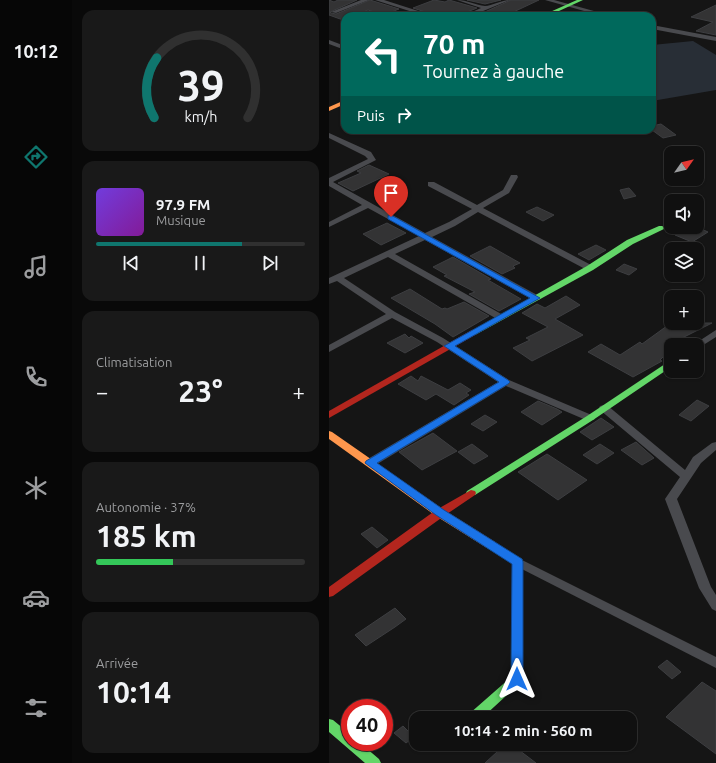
<!DOCTYPE html>
<html lang="fr">
<meta charset="utf-8">
<style>
:root{--surface:#101010;--page:#191919;--text:#f1f3f6;--muted:#9c9d9f;--line:#303030;--accent:#0f766e}
body{margin:0;font-family:Ubuntu,sans-serif;background:var(--page);color:var(--text);height:100vh;display:flex;flex-direction:column;font-size:15px;white-space:nowrap}
*{box-sizing:border-box;margin:0}
p{font-size:13px;color:var(--muted)}
.icon{flex:none;width:22px;height:22px;fill:none;stroke:currentColor;stroke-width:2;stroke-linecap:round;stroke-linejoin:round}
.map{position:relative;flex:1;overflow:hidden}
.sheet{display:flex;flex-direction:column;gap:10px;padding:10px;background:#090909;width:257px}
.sheet>*{flex:none}
.guide{position:absolute;left:12px;top:12px;width:315px;height:122px;border-radius:12px;box-shadow:0 1px 3px #0004,0 0 0 1px var(--line);background:#00695c;color:#fff;overflow:hidden}
.needle{width:26px;rotate:56deg}
.tools{position:absolute;left:335px;top:146px;display:grid;gap:8px}
.tools a{display:grid;place-items:center;width:40px;height:40px;border-radius:8px;background:var(--surface);box-shadow:0 1px 3px #0004,0 0 0 1px var(--line);font-size:20px}
.speed{position:absolute;left:12px;top:699px;display:flex;gap:8px;font-size:20px;font-weight:700;text-align:center}
.speed>*{display:grid;place-content:center;width:52px;height:52px;border-radius:50%;background:var(--surface);box-shadow:0 1px 3px #0004,0 0 0 1px var(--line);line-height:1}
.speed .limit{border:6px solid #d22;background:#fff;color:#111}
.pin{position:absolute;display:grid;place-items:center;width:34px;height:34px;color:#fff;margin:-41px -17px;border-radius:50% 50% 50% 0;rotate:-45deg;box-shadow:0 0 4px #0007}
.pin .icon{rotate:45deg}
.me{position:absolute;width:44px;margin:-22px;rotate:0deg;stroke-linejoin:round;filter:drop-shadow(0 0 3px #0008)}
.turn{display:flex;align-items:center;gap:14px;height:84px;padding:0 16px;font-size:18px}
.turn .icon{width:52px;height:52px;stroke-width:2.5}
.turn b{display:block;font-size:28px;line-height:34px}
.then{display:flex;align-items:center;height:38px;padding:0 16px;background:#0003;gap:8px;font-size:15px}
.big{font-size:30px;font-weight:700;line-height:1.1}
.sheet .tile{flex:1;display:flex;flex-direction:column;justify-content:center;gap:6px;min-width:0;padding:0 14px;border-radius:12px;background:var(--page)}
.sheet .dial{align-items:center;gap:0}
.dial svg{height:104px;overflow:visible;fill:none;stroke:var(--line);stroke-width:7;stroke-linecap:round;text-anchor:middle}
.dial text{fill:var(--text);stroke:none}
.song{display:flex;align-items:center;gap:12px}
.cover{width:48px;height:48px;border-radius:6px;background:linear-gradient(135deg,hsl(260 70% 55%),hsl(290 70% 35%))}
.played{height:4px;border-radius:2px;background:linear-gradient(90deg,var(--accent) 70%,var(--line) 70%)}
.keys{display:flex;justify-content:space-around;direction:ltr}
.heat{display:flex;justify-content:space-between;align-items:center;font-size:22px;direction:ltr}
.charge{height:6px;border-radius:3px;background:linear-gradient(90deg,#34c759 37%,var(--line) 0)}
.trip{position:absolute;left:80px;top:711px;width:228px;height:40px;border-radius:12px;background:var(--surface);box-shadow:0 1px 3px #0004,0 0 0 1px var(--line);font-weight:700;line-height:40px;text-align:center}
main{display:flex;flex:1;min-height:0}
.tabs{display:flex;flex-direction:column;width:72px;justify-content:space-around;align-items:center;background:#060606;color:var(--muted)}
.tabs .icon{width:28px;height:28px}
.tabs .current{color:var(--accent)}
.tabs b{font-size:18px;color:var(--text)}
.map>svg:first-child{display:block}
</style>
<main>
<nav class="tabs">
<b>10:12</b>
<svg class="icon current" aria-label="directions" viewBox="0 0 24 24"><path d="M12 3l9 9-9 9-9-9zM9 14v-3h6M13 9l2 2-2 2"/></svg>
<svg class="icon" aria-label="music" viewBox="0 0 24 24"><path d="M9 18V5l10-2v13"/><circle cx="6" cy="18" r="3"/><circle cx="16" cy="16" r="3"/></svg>
<svg class="icon" aria-label="phone" viewBox="0 0 24 24"><path d="M5 4h4l2 5-3 2q2 4 5 5l2-3 5 2v4C11 20 4 13 5 4z"/></svg>
<svg class="icon" aria-label="climate" viewBox="0 0 24 24"><path d="M12 3v18M4 7l16 10M4 17L20 7"/></svg>
<svg class="icon" aria-label="car" viewBox="0 0 24 24"><path d="M5 17H2v-5l4-1 3-4h7l3 4 3 1v5h-3M9 17h6M6 11h13"/><circle cx="7" cy="17" r="2"/><circle cx="17" cy="17" r="2"/></svg>
<svg class="icon" aria-label="filters" viewBox="0 0 24 24"><path d="M4 7h16M4 17h16"/><circle cx="9" cy="7" r="2"/><circle cx="15" cy="17" r="2"/></svg>
</nav>
<section class="sheet">
<div class="tile dial"><svg viewBox="0 0 100 80">
<path d="M14 69A42 42 0 1 1 86 69"/>
<path d="M14 69A42 42 0 0 1 16 23" stroke="#0f766e"/>
<text x="50" y="56" font-size="32" font-weight="700">39</text>
<text x="50" y="72" font-size="11">km/h</text>
</svg></div>
<div class="tile">
<div class="song"><i class="cover"></i><div><b>97.9 FM</b><p>Musique</p></div></div>
<div class="played"></div>
<div class="keys"><svg class="icon" aria-label="previous" viewBox="0 0 24 24"><path d="M18 5L8 12l10 7zM5 5v14"/></svg><svg class="icon" aria-label="pause" viewBox="0 0 24 24"><path d="M8 5v14M16 5v14"/></svg><svg class="icon" aria-label="next" viewBox="0 0 24 24"><path d="M6 5l10 7-10 7zM19 5v14"/></svg></div>
</div>
<div class="tile"><p>Climatisation</p>
<div class="heat"><a>−</a><b class="big">23°</b><a>+</a></div>
</div>
<div class="tile"><p>Autonomie · 37%</p><b class="big">185 km</b><div class="charge"></div></div>
<div class="tile"><p>Arrivée</p><b class="big">10:14</b></div>
</section>
<div class="map">
<svg width="387" height="763" viewBox="0 0 387 763">
<rect width="100%" height="100%" fill="#151515"/>
<polygon fill="#282e36" points="364,41 387,55 387,90 323,101 323,45"/>
<g fill="#333334" stroke="#3d3e41">
<polygon points="0,0 5,2 9,0 28,0 1,12 2,13 7,14 41,0 70,9 55,15 39,10 25,16 16,16 16,19 14,20 0,15"/>
<polygon points="105,0 116,2 120,0 148,8 128,16 121,16 114,14 109,16 84,8"/>
<polygon points="138,0 172,0 156,4"/>
<polygon points="182,0 210,0 178,15 169,16 157,13 151,16 147,16"/>
<polygon points="387,5 387,35 367,31 384,22 362,17"/>
<polygon points="332,124 347,135 334,138 323,130 323,126"/>
<polygon points="40,165 60,174 24,191 9,183 32,173 28,171"/>
<polygon points="300,188 307,196 295,199 291,190"/>
<polygon points="208,207 225,215 214,221 197,212"/>
<polygon points="58,223 77,233 52,245 34,234"/>
<polygon points="359,227 368,227 379,232 363,242 346,235"/>
<polygon points="267,245 277,250 260,260 249,254"/>
<polygon points="161,246 175,254 191,263 184,266 186,268 173,274 141,256"/>
<polygon points="124,257 162,279 159,280 192,299 170,311 140,294 146,292 115,276 118,275 104,267"/>
<polygon points="295,264 308,269 300,275 287,270"/>
<polygon points="81,289 113,309 116,308 118,309 135,302 160,316 124,337 106,324 62,298"/>
<polygon points="237,296 251,305 226,319 254,335 203,361 184,348 201,340 197,338 219,327 193,313 208,304 216,308"/>
<polygon points="342,323 383,323 353,338 364,343 363,345 342,345 342,349 331,360 333,361 304,377 259,352 272,344 291,355 311,342 313,344"/>
<polygon points="76,334 80,338 82,336 94,343 76,353 58,343"/>
<polygon points="82,376 89,381 92,376 119,390 131,383 142,390 137,393 140,395 125,405 107,394 97,400 69,384"/>
<polygon points="368,400 380,406 362,421 350,415"/>
<polygon points="209,401 228,409 233,412 213,425 192,412"/>
<polygon points="156,415 168,422 154,431 142,424"/>
<polygon points="272,418 285,427 263,440 251,432"/>
<polygon points="104,433 128,451 93,470 70,452"/>
<polygon points="307,442 325,458 313,465 292,450"/>
<polygon points="143,444 159,456 145,464 129,452"/>
<polygon points="271,444 285,453 268,464 254,455"/>
<polygon points="218,454 258,480 229,500 189,472"/>
<polygon points="43,527 59,540 48,548 32,534"/>
<polygon points="66,608 77,619 66,627 37,646 26,635"/>
<polygon points="338,660 352,672 343,679 329,667"/>
<polygon points="373,682 387,691 387,754 337,717"/>
<polygon points="74,726 85,737 77,743 65,733"/>
<polygon points="174,744 182,744 207,763 156,763 169,751 168,750"/>
</g>
<g fill="none" stroke-linecap="round" stroke-linejoin="round">
<g fill="#494a4e" fill-rule="evenodd">
<polygon points="32,0 40,0 7,13 2,12"/>
<polygon points="46,0 55,0 105,16 96,16"/>
<path d="M128 0C138 0 147 5 156 6 163 6 172 0 181 0L142 16H134L152 8Z"/>
<polygon points="216,0 225,0 283,16 273,16"/>
<polygon points="323,25 387,37 387,41 323,29"/>
<polygon points="0,40 16,46 16,50 0,44"/>
<polygon points="0,133 42,152 47,160 4,182 96,233 120,222 143,209 99,186 99,182 105,182 148,205 174,190 182,175 188,175 189,177 180,193 154,208 264,266 265,268 264,270 258,270 149,212 126,226 103,237 210,296 212,298 210,300 204,300 96,240 66,254 174,315 176,317 174,319 168,319 59,257 15,278 66,312 114,338 180,380 265,416 266,418 265,420 257,420 177,386 45,466 37,466 36,463 37,460 169,382 108,342 63,318 0,352 0,345 57,314 8,281 0,284 0,278 90,236 39,208 0,227 0,222 33,205 0,186 0,178 39,159 36,156 0,138"/>
<polygon points="387,330 387,337 368,349 368,345 364,345"/>
<polygon points="275,405 279,406 356,470 364,457 383,443 387,442 387,450 372,463 348,499 382,587 387,595 387,611 383,609 370,588 336,499 351,477 271,410 270,408 271,406"/>
<polygon points="189,558 387,657 387,668 185,565 183,562 185,559"/>
</g>
<g fill="#63d668" fill-rule="evenodd">
<polygon points="248,0 254,0 219,16 212,16"/>
<polygon points="330,226 333,226 337,228 304,244 264,270 146,335 140,335 139,333 258,266 298,240"/>
<polygon points="342,360 342,367 264,420 146,495 138,495 137,493 138,491 258,416"/>
<polygon points="162,541 193,559 194,562 194,679 192,682 153,718 138,718 140,714 182,677 184,564 158,548 157,545 158,542"/>
<polygon points="0,719 4,720 21,734 21,742 30,742 50,759 52,763 36,763 0,732"/>
</g>
<g fill="#ff974d" fill-rule="evenodd">
<polygon points="16,100 16,104 0,111 0,107"/>
<polygon points="0,431 3,432 115,510 166,542 167,545 166,548 158,548 107,516 0,439"/>
</g>
<g fill="#b3261e" fill-rule="evenodd">
<polygon points="143,330 147,333 146,335 0,418 0,411"/>
<polygon points="142,490 146,491 147,493 146,495 115,516 4,596 0,597 0,587 107,510"/>
</g>
</g>
<polygon fill="#1a73e8" stroke="#114b97" points="62,215 211,298 126,346 179,380 181,382 179,384 48,463 115,510 193,559 194,562 194,679 192,683 188,684 184,683 182,679 183,564 107,515 36,463 37,461 170,382 115,346 201,298 59,219 59,216"/>
</svg>
<div class="tools">
<a><svg class="needle" viewBox="-14 -14 28 28"><path d="M0-13l5 13h-10z" fill="#e53935"/><path d="M0 13l5-13h-10z" fill="#9c9d9f"/></svg></a>
<a><svg class="icon" aria-label="sound" viewBox="0 0 24 24"><path d="M4 9h4l5-4v14l-5-4H4zM17 9q2 3 0 6"/></svg></a>
<a><svg class="icon" aria-label="layers" viewBox="0 0 24 24"><path d="M12 4l9 5-9 5-9-5zM3 14l9 5 9-5"/></svg></a>
<a>+</a>
<a>−</a>
</div>
<div class="speed"><div class="limit">40</div></div>
<div class="pin" style="left:62px;top:217px;background:#d93025"><svg class="icon" aria-label="arrive" viewBox="0 0 24 24"><path d="M6 21V4h12l-3 4 3 4H6"/></svg></div>
<svg class="me" style="left:188px;top:679px" viewBox="-20 -20 40 40"><path d="M0-17L14 15 0 8-14 15z" fill="#1a73e8" stroke="#fff" stroke-width="4"/></svg>
<div class="trip">10:14 · 2 min · 560 m</div>
<div class="guide">
<div class="turn"><svg class="icon" aria-label="left" viewBox="0 0 24 24"><path d="M17 20v-9H6M10 6l-5 5 5 5"/></svg><div><b>70 m</b>Tournez à gauche</div></div>
<div class="then">Puis<svg class="icon" aria-label="right" viewBox="0 0 24 24"><path d="M7 20v-9h11M14 6l5 5-5 5"/></svg></div>
</div>
</div>
</main>
